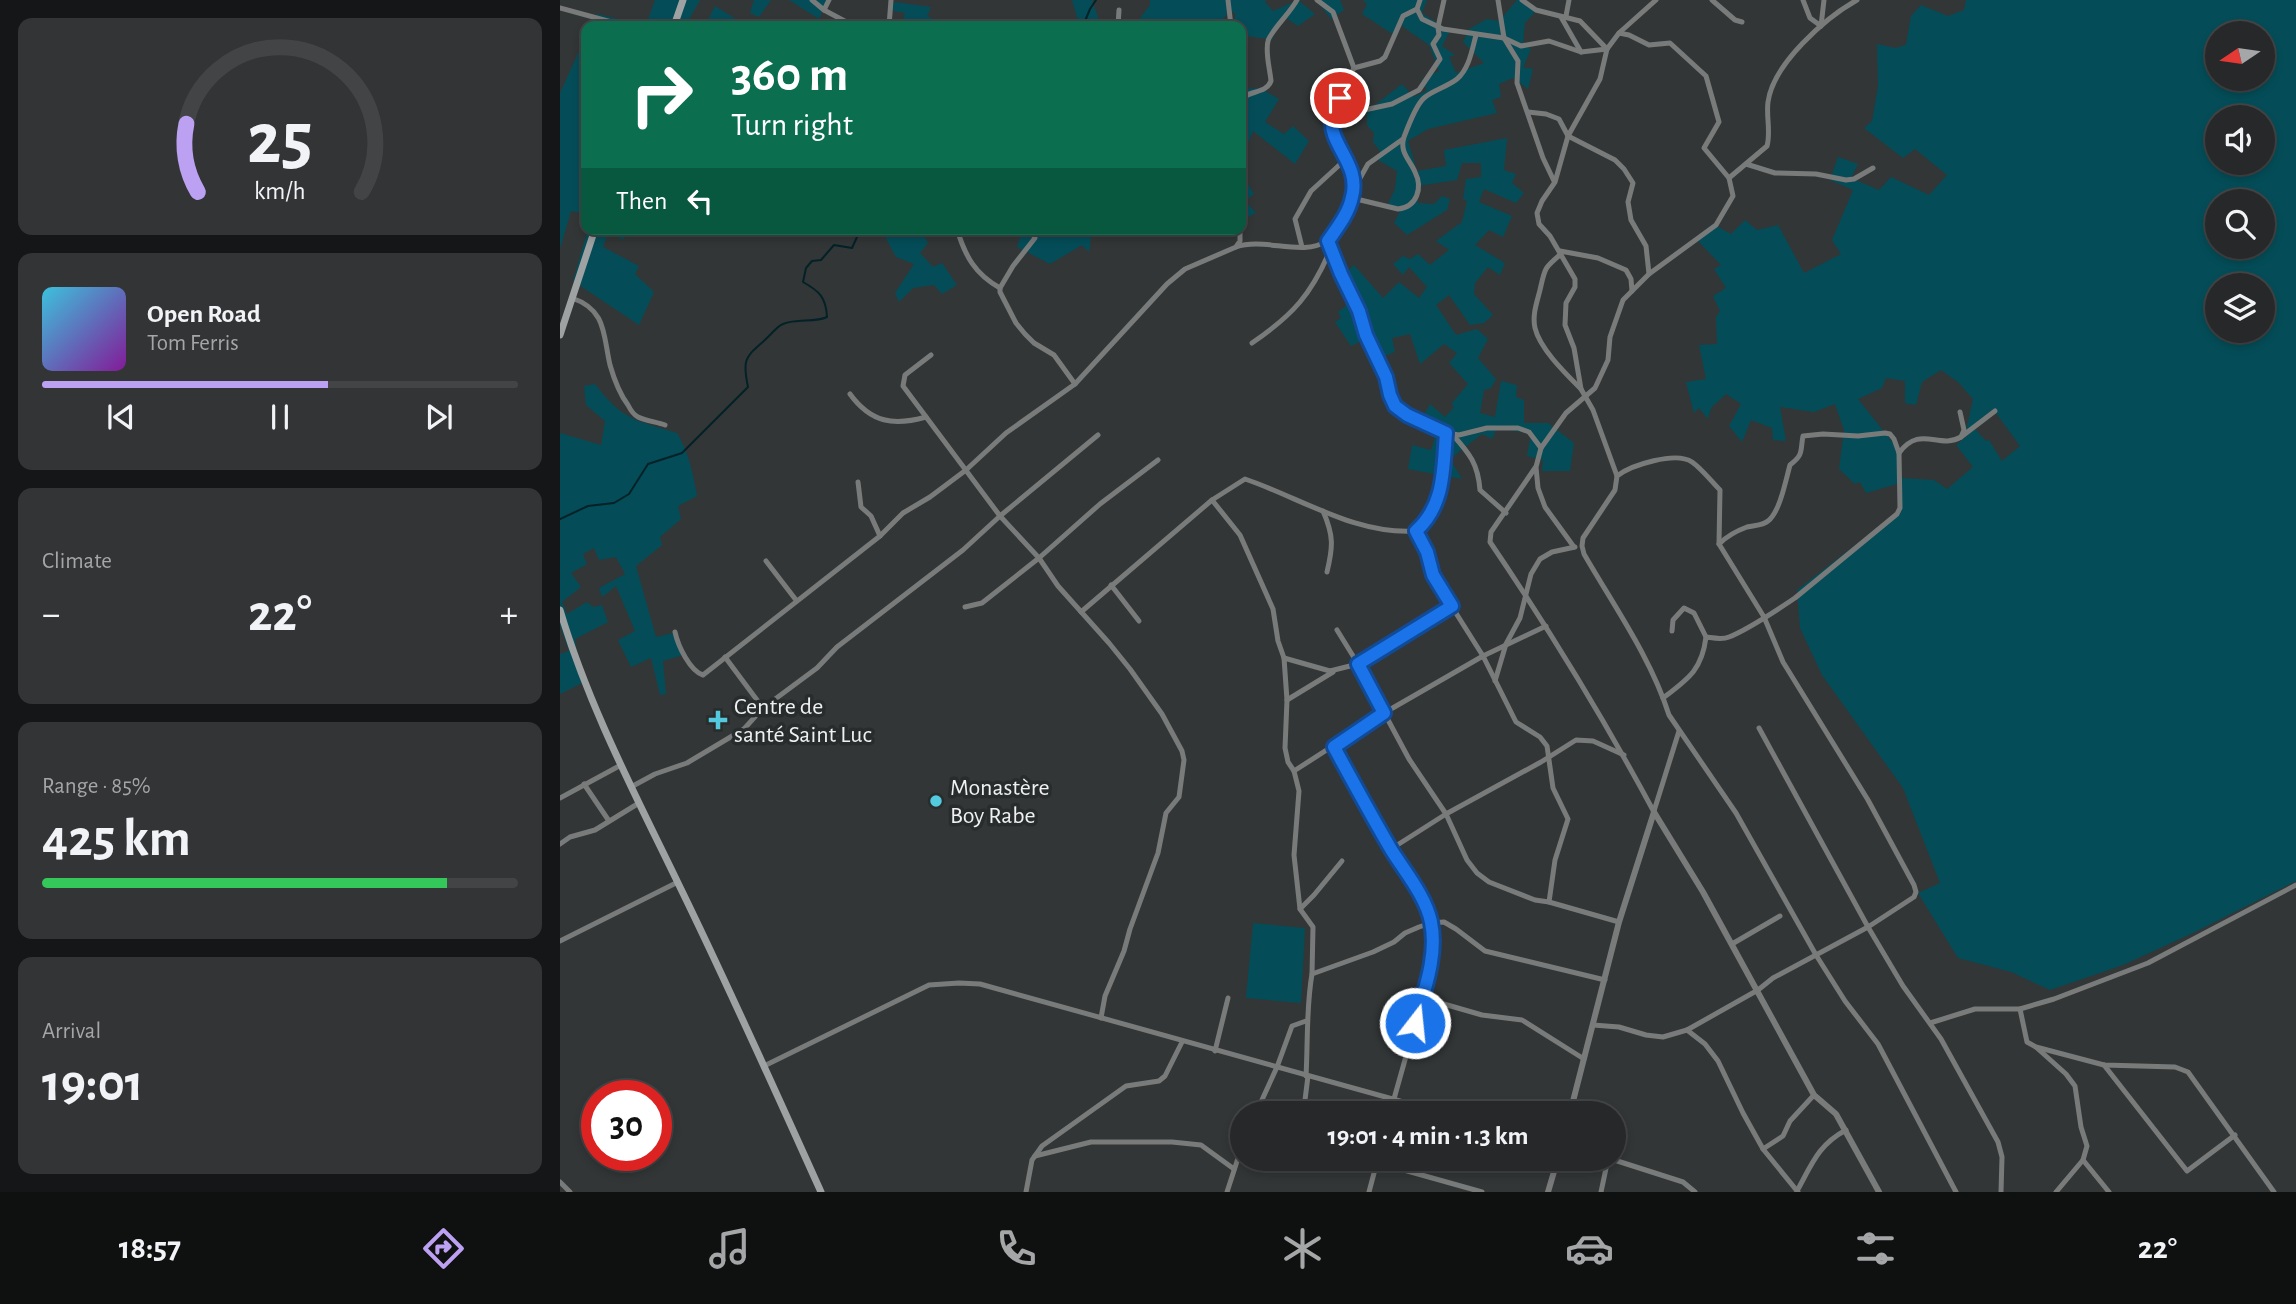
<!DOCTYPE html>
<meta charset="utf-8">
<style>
:root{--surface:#262829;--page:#323435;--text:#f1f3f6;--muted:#a4a6a8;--line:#424446;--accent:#bca0f2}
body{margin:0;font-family:"Alegreya Sans",sans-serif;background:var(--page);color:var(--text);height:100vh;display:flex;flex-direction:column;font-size:26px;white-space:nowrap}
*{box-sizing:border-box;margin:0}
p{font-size:23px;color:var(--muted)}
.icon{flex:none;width:38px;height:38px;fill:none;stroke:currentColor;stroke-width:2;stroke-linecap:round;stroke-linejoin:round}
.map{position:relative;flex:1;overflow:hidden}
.panel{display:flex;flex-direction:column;gap:18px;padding:18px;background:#151617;width:560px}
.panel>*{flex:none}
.hud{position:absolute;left:21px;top:21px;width:665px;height:214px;border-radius:14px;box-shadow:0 4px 10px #0003,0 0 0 2px var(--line);background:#0b6e4f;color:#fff;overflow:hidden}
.needle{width:46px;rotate:257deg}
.tools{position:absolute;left:1645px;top:21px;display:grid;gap:14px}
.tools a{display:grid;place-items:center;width:70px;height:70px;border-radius:50%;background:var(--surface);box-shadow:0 4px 10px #0003,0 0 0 2px var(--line);font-size:35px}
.speed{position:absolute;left:21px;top:1080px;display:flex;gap:14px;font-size:35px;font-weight:700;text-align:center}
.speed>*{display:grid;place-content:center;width:91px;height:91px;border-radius:50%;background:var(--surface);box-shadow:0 4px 10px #0003,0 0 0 2px var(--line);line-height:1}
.speed .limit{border:10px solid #d22;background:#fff;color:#111}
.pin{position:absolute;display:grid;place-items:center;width:60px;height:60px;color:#fff;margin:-30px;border:4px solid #fff;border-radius:50%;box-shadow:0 2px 7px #0007}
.me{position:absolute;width:77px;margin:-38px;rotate:16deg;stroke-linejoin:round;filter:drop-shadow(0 0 5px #0008)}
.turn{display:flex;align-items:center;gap:24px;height:147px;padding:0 35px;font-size:32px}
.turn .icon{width:91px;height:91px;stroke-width:2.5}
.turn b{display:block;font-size:49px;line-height:60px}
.then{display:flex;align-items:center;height:66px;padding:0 35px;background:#0003;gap:14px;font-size:26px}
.big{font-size:52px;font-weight:700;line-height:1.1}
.panel .tile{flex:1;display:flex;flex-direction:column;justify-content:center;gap:10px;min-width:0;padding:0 24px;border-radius:14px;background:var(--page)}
.panel .dial{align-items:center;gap:0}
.dial svg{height:182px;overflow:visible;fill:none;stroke:var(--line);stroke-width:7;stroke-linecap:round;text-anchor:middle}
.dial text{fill:var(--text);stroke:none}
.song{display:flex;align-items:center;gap:21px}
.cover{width:84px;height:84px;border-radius:10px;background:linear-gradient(135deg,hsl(190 70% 55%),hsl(290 70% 35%))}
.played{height:7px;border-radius:4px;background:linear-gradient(90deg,var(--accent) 60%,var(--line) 60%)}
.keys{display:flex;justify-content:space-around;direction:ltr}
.heat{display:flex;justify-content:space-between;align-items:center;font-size:38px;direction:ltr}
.charge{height:10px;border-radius:5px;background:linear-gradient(90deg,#34c759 85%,var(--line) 0)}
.trip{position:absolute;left:670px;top:1101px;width:396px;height:70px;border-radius:35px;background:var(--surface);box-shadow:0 4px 10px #0003,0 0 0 2px var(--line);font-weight:700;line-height:70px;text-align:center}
.menu{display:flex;height:112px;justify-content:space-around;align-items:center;background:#0f1010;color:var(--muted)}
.menu .icon{width:49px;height:49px}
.menu .active{color:var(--accent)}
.menu b{font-size:32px;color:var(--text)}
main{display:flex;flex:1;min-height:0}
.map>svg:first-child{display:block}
</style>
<main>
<section class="panel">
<div class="tile dial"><svg viewBox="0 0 100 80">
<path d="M14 69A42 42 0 1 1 86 69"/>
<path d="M14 69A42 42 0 0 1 9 39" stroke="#bca0f2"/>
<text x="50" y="56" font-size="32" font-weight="700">25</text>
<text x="50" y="72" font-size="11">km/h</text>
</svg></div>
<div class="tile">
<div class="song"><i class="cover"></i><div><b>Open Road</b><p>Tom Ferris</p></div></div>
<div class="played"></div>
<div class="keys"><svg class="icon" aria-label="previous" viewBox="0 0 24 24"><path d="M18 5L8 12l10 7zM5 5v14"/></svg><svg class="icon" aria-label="pause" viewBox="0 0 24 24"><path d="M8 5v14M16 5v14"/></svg><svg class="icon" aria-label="next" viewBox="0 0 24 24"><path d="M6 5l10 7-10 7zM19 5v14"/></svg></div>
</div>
<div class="tile"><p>Climate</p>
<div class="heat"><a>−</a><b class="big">22°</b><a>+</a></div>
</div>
<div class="tile"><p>Range · 85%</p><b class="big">425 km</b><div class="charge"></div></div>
<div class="tile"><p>Arrival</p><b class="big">19:01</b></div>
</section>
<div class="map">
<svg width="1736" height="1192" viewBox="0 0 1736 1192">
<rect width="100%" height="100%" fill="#323637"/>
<g fill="#044d58" fill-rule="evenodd">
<polygon points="95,0 140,0 127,23 119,22 118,26 31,26 37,14 86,25"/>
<polygon points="194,0 211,0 199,17 190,13"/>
<polygon points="229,0 267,0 259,19"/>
<polygon points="512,0 532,0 541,26 517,26 519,24"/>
<polygon points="590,0 706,0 705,2 713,11 738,0 755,14 738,26 723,16 712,31 713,40 681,35 681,26 675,26 675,13 668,11 660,26 638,20 634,26 599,26 599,23 587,20 586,26 574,26 590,5"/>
<polygon points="756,0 780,0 784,10 771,19"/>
<polygon points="803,0 867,0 862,13 890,31 882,46 895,55 889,57 896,73 924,63 903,42 909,29 927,19 939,21 957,0 962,0 976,11 965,23 963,44 971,49 963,67 973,69 968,89 953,78 939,84 941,97 932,100 937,113 868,129 848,141 857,171 886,166 884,150 947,138 944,170 956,174 952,183 964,193 956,203 924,189 919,202 952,216 943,237 929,230 915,245 945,263 940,275 928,267 915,283 914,294 933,315 924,323 910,325 889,295 876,305 896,335 917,329 928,339 918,358 936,379 931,388 924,390 920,413 935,417 941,381 957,385 956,397 964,400 964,423 988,423 1014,443 1010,471 982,471 983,460 967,456 971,434 937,428 932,439 922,434 890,459 902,479 848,469 852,445 871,450 878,429 869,426 865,413 870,404 885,417 894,407 891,404 908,384 889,363 897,353 884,344 860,364 850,334 832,338 835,352 819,358 808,338 791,346 775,322 781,318 778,312 799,295 784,274 794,265 823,298 839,282 859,298 867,287 849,267 843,275 833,264 843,256 850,259 858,254 870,265 889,250 876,241 902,222 907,201 903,199 906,179 921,177 921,163 902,163 897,180 857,186 858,203 874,204 882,196 890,199 887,210 847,235 834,223 840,211 828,204 835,189 837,171 818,160 820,151 813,142 814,133 807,125 807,111 842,84 854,97 867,90 861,80 879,71 869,45 839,24 834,35 802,14 807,4"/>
<path d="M1406 0H1736V881L1635 932 1563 965 1490 990 1451 972 1398 958 1358 893 1380 883 1343 788 1262 675 1240 628 1237 590 1342 509V478L1374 480 1387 489 1413 467 1396 445 1415 429 1426 441 1429 440 1442 461 1460 446 1433 409 1406 431 1413 399 1398 382 1381 370 1362 382 1356 405 1345 403V381L1326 378 1322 388 1298 399 1337 448V484L1306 493 1300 482 1295 484 1279 469 1284 430 1275 404 1254 412 1220 407 1226 441 1213 440 1212 428 1191 420 1182 442 1169 426 1181 404 1166 394 1151 408 1148 419 1139 408 1134 413 1126 382 1146 379 1139 345 1157 344 1156 317 1160 311 1153 296 1166 288 1154 269 1161 265 1135 238 1153 224 1171 234 1185 220 1197 230 1218 225 1244 273 1281 254 1272 240 1293 190 1270 180 1278 157 1298 164 1291 178 1319 190 1331 177 1369 195 1387 175 1355 149 1343 158 1304 128 1312 121 1318 86 1317 44 1335 48 1346 45 1351 16 1361 5 1388 16 1404 10ZM1657 33H1703V79H1657ZM1657 117H1703V163H1657ZM1657 201H1703V247H1657ZM1657 285H1703V331H1657Z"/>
<polygon points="335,2 371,7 367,16 390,26 341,26 345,13 330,10"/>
<polygon points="155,6 187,26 145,26"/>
<polygon points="26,36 26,214 11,211 0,249 0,93"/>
<polygon points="700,88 719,99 705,122 724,134 733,126 749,141 735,164 693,131 687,145 681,151 681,89"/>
<polygon points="681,173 694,194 685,201 696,213 681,220"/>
<polygon points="28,229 66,229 64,240 48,233 43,247 79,266 75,274 94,292 79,325 13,281"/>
<polygon points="321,229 360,229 368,243 360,253 373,267 382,263 397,285 382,294 374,285 353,288 339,302 335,293 354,264 336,257"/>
<polygon points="463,229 479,229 501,237 509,229 532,229 529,252 522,245 490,264 457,247"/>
<path d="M35 384C62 420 77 421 117 433 129 453 133 474 137 496L118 506 121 519 100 537 102 545 76 566 96 637 113 633 123 655 103 661 106 694 100 695 91 658 71 667 58 640 75 631 56 586 42 597 39 588 65 574 56 557 39 560 34 548 23 554 27 564 11 573 21 587 2 602 7 614 27 602 33 607 42 605 48 622 15 639 22 683 0 694V654L9 651 0 625V433L41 445 45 421 26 405 24 386Z"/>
<polygon points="693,923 745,928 741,1003 686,998"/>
</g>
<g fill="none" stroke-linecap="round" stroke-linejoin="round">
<g stroke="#032228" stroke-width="2">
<polyline points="523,26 530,9 536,0"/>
<path d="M0 519 28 506 54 503 69 494 88 464 122 453 188 387C181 354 188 357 210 335 214 331 218 326 223 324 237 318 255 323 267 317 266 297 259 291 243 282L246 268 252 261 261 260 274 245 292 248 297 237V229"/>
</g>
<g stroke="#797b7b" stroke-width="5">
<polyline points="252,0 264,10 294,26"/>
<polyline points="668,0 671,26"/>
<polyline points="757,0 773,12 794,68"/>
<polyline points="938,0 944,38 958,61 957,83 983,158 994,181"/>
<polyline points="962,0 976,10 1020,21 1047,49"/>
<polyline points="1152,0 1175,20 1182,22"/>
<polyline points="1243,0 1250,18 1261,26 1264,0"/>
<polyline points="0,8 66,26"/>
<polyline points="857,9 862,19 883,29 944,38 961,46 989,41 1021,52 1047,49"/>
<polyline points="264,10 269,0"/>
<polyline points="1006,16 1009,0"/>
<polyline points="1001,17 1021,52"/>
<polyline points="329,26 331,0"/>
<polyline points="558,26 559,10"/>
<path d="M681 99C690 90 706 94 711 81 710 69 705 53 708 41 710 32 731 12 737 0"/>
<polyline points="968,112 986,114 999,119 1008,136 1055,160 1064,169 1073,183 1068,202 1071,220 1086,246 1089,274"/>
<polyline points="772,117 832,104 859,90 880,59 873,44 879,35 878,27 884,0"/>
<polyline points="1186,164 1215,173 1256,174 1286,180 1294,179 1313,168"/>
<path d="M1169 178 1207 146C1211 132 1206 116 1208 102 1213 64 1265 18 1297 0"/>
<polyline points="795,187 808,164 843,139"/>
<path d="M792 198 838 209C857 207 863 188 855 172 850 160 839 152 844 137 847 129 857 104 864 98 873 90 887 87 897 79 909 69 912 50 916 35"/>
<path d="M397 229C405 256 415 274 440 288"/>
<polyline points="470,229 475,238 453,266 440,288 440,292 456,323 465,334 474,343 494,355 515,384"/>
<polyline points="768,241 781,274 799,311 806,335 826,377 830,395 835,406 847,416 886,433 899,435 927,428 958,428 969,432 981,448"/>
<path d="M676 247C704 237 742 257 767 241 775 236 781 223 785 214 794 195 796 178 787 157 783 149 777 143 775 134 773 129 771 123 772 118 774 104 787 81 794 68L820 61 825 57 843 16 857 9 860 0"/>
<polyline points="742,247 735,219 751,191 787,158"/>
<polyline points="1000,251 1038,258 1066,270 1071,279 1072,291"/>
<path d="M1001 254C984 268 985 268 980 290 977 302 972 315 975 328 980 349 1006 374 1021 389"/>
<path d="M12 298C47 310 43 335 50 365 54 379 59 393 68 405 70 409 74 415 78 417 86 421 97 422 105 425"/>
<path d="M692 343C733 315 752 294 771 248"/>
<polyline points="371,355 345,375 343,386 440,516 479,558 498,586 549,643 570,669 602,714 622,751 624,760 619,797 606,813 598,853 570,929 564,951 545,996 541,1018"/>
<path d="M290 394C311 423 334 426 366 417"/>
<path d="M892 434C910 454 918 464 920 490L946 513"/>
<polyline points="1401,437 1435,411"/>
<path d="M975 468 931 532 930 542C989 629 1044 719 1094 812"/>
<polyline points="1057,476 1033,410 1021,389 1014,348 1005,325 1006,303 1015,287 1015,279 990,236 979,224 977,213 982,201 995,182 1008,136 1040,79 1047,49 1059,33 1096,0"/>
<polyline points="298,482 301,507 311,516 320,536"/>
<polyline points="652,500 680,535 713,609 718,641 724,658 727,700 725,748 728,762 734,771"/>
<path d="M763 511C774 536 773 547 767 572"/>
<polyline points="856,531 867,553 872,575 923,656 956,722 980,737 987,746 993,788 1008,819 995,860 989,902"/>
<path d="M1159 544C1167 536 1176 531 1187 527 1194 525 1202 526 1208 521 1220 512 1226 479 1230 465 1244 454 1240 452 1243 436L1263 434 1298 436 1325 433 1330 434 1334 439 1339 453"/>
<polyline points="1014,547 985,507 978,488 976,467 981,448 1006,413 1035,388 1048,360 1050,337 1063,300 1089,274 1156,225 1173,196 1169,178 1144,148 1159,122 1146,76 1110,43 1089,45 1069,35 1059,33"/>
<polyline points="206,561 236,600"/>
<polyline points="551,585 579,621"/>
<polyline points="405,607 422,603 479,558 540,504 598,460"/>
<path d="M521 612 652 500 685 479C741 498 795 535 856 531 885 505 883 469 886 433"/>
<polyline points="777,630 798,664 892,606"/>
<polyline points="1112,631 1113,620 1124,608 1134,613 1146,637"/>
<path d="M115 632C118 646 130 671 143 675L320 536 343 513 370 497 406 470 446 433 515 384 607 284 625 269 676 247 680 241V229"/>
<polyline points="165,657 203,708"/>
<polyline points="724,658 770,671 798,664 849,759 886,814 907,860 917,873 929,882 975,900 989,902 1059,922"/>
<polyline points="935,681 946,644 960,618 971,574 980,559 992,552 1015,547"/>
<path d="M1103 698C1128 679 1142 670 1146 637 1154 638 1162 640 1169 637 1189 629 1217 610 1235 598L1337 514 1340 508 1339 453C1360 424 1379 450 1401 437L1404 430 1400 412"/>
<polyline points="727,700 773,672"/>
<polyline points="1199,728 1308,927 1343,986 1381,1039 1438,1142 1442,1157 1441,1192"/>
<polyline points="774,747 831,849 855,887 866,908 871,923 873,942 870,971 830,1113"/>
<polyline points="24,784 49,821"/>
<polyline points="71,787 95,774 127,763 184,729 203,708 257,668 277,647 403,550 440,516 538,435"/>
<polyline points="0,798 61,765"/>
<polyline points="1094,811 1119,731"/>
<polyline points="0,844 10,837 35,830 79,803"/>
<polyline points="831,849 886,814 981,762 1016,740 1033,741 1064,755"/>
<polyline points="740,909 754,895 782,861"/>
<polyline points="0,941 118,882"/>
<polyline points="1172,944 1220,916"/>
<polyline points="752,974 753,927 740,909 734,855 739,791 734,771 824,713 923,656 986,626"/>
<polyline points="863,998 922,1015 962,1020 1024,1059"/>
<polyline points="1460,1009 1467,1042 1476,1047 1544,1065 1615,1067 1628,1072 1714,1192"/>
<polyline points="1370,1023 1415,1009 1460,1009 1494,999 1588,963 1736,885"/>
<path d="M1033 1025 1059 1027 1086 1035 1103 1037 1127 1030 1198 990 1213 978 1308 927 1354 897 1356 892 1354 885 1308 800 1223 662 1204 617 1159 544 1160 490C1151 481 1142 469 1132 462 1116 451 1071 465 1057 476L1055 490 1023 538 1022 546 1024 554C1054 606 1091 658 1109 715L1176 813 1256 955 1285 1001 1318 1044 1396 1192"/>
<polyline points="1127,1030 1145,1044 1158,1061 1183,1113 1203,1149 1238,1192"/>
<polyline points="1477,1048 1506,1074 1515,1086 1521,1127 1527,1146 1523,1160 1496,1192"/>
<polyline points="655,1051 668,998"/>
<polyline points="1544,1065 1627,1171 1675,1135"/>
<polyline points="204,1066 369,985 399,983 420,984 883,1113"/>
<path d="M746 1076C748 1042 746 1008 752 974L813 952 834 942 845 933 859 927 871 923 884 922 896 929 925 951 1045 980"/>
<polyline points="748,1076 745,1100 751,1113"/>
<polyline points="696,1113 717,1067 732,1026 746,1021"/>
<polyline points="1203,1149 1223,1136 1230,1121 1254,1095"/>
<polyline points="475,1156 531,1142 612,1142 641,1145 674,1169"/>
<polyline points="801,1158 922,1192"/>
<polyline points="1048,1158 1123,1182 1135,1192"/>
<polyline points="1523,1160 1549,1192"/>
<polyline points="0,1182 10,1192"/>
<path d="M1237 1191C1252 1164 1258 1145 1286 1130"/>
<polyline points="466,1192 472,1160 482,1146 566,1086 599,1081 605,1076 622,1042"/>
<polyline points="667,1192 682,1146"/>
<polyline points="809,1192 818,1158"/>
<polyline points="1041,1192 1048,1159"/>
</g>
<g stroke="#797b7b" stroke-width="6">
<polyline points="1094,812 1143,892 1254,1095 1276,1114 1319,1192"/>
<polyline points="1010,1113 1059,922 1094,812"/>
<polyline points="988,1192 998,1158"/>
</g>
<g stroke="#9fa2a3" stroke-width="7">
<polyline points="114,26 123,0"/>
<polyline points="0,335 35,229"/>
<path d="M0 610C28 705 75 794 118 883 168 985 214 1088 261 1192"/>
</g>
</g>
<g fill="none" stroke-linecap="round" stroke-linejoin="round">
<g stroke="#114b97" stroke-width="18">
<path id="route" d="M780 98C777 104 772 112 772 119 769 145 801 165 792 197 789 213 777 228 768 241L781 274 799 311 806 335 826 377 830 395 835 406 847 415 886 433C883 469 885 505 856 531L867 552 873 575 892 606 798 664 824 713 774 747C793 782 812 817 832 851 846 873 866 897 871 922 878 956 864 991 855 1023"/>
</g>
<use href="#route" stroke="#1a73e8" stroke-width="12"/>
</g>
<g fill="#54cade" stroke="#282c2d" stroke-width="2.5">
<path d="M154.5 709.5h7v7h7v7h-7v7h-7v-7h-7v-7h7z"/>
<circle cx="376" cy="801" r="7"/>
</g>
<g text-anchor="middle" stroke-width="7" stroke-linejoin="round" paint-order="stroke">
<g font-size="24" fill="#eef0f1" stroke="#282c2d" text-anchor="start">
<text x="174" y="714">Centre de<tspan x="174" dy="28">santé Saint Luc</tspan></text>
<text x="390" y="795">Monastère<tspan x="390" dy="28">Boy Rabe</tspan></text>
</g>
</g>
</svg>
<div class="tools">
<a><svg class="needle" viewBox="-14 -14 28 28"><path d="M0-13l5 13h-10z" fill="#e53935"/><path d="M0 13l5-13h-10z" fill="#a4a6a8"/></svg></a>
<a><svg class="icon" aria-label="sound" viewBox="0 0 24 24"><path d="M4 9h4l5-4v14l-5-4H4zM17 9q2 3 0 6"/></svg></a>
<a><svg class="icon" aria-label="search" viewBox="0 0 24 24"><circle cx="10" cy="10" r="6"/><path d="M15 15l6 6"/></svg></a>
<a><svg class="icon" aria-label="layers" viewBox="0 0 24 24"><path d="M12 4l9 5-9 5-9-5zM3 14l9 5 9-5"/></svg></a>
</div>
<div class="speed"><div class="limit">30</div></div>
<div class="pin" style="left:780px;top:98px;background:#d93025"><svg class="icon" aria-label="arrive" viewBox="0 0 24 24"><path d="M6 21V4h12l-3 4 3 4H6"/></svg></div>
<svg class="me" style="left:855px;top:1023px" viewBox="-20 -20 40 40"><circle r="17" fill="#1a73e8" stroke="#fff" stroke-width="3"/><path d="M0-11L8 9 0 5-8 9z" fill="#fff"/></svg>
<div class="trip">19:01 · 4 min · 1.3 km</div>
<div class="hud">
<div class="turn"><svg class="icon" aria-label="right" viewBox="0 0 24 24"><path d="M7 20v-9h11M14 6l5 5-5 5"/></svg><div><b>360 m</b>Turn right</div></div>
<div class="then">Then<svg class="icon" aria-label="left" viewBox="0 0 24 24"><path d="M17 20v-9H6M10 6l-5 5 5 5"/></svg></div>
</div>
</div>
</main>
<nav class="menu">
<b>18:57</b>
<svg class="icon active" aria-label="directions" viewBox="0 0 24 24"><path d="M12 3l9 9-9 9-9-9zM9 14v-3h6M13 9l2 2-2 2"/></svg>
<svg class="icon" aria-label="music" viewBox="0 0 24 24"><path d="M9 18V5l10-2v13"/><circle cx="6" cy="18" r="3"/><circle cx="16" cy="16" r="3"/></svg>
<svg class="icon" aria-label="phone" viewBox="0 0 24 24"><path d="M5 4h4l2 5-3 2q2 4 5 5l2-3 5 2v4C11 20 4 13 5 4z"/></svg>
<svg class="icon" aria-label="climate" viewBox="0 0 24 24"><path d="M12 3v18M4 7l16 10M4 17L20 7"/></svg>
<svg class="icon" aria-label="car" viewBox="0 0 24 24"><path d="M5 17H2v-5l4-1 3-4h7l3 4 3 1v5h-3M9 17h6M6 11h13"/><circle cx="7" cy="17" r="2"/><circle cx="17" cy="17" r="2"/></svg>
<svg class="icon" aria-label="filters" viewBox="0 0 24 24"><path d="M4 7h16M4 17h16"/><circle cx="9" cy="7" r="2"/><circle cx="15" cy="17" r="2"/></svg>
<b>22°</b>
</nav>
